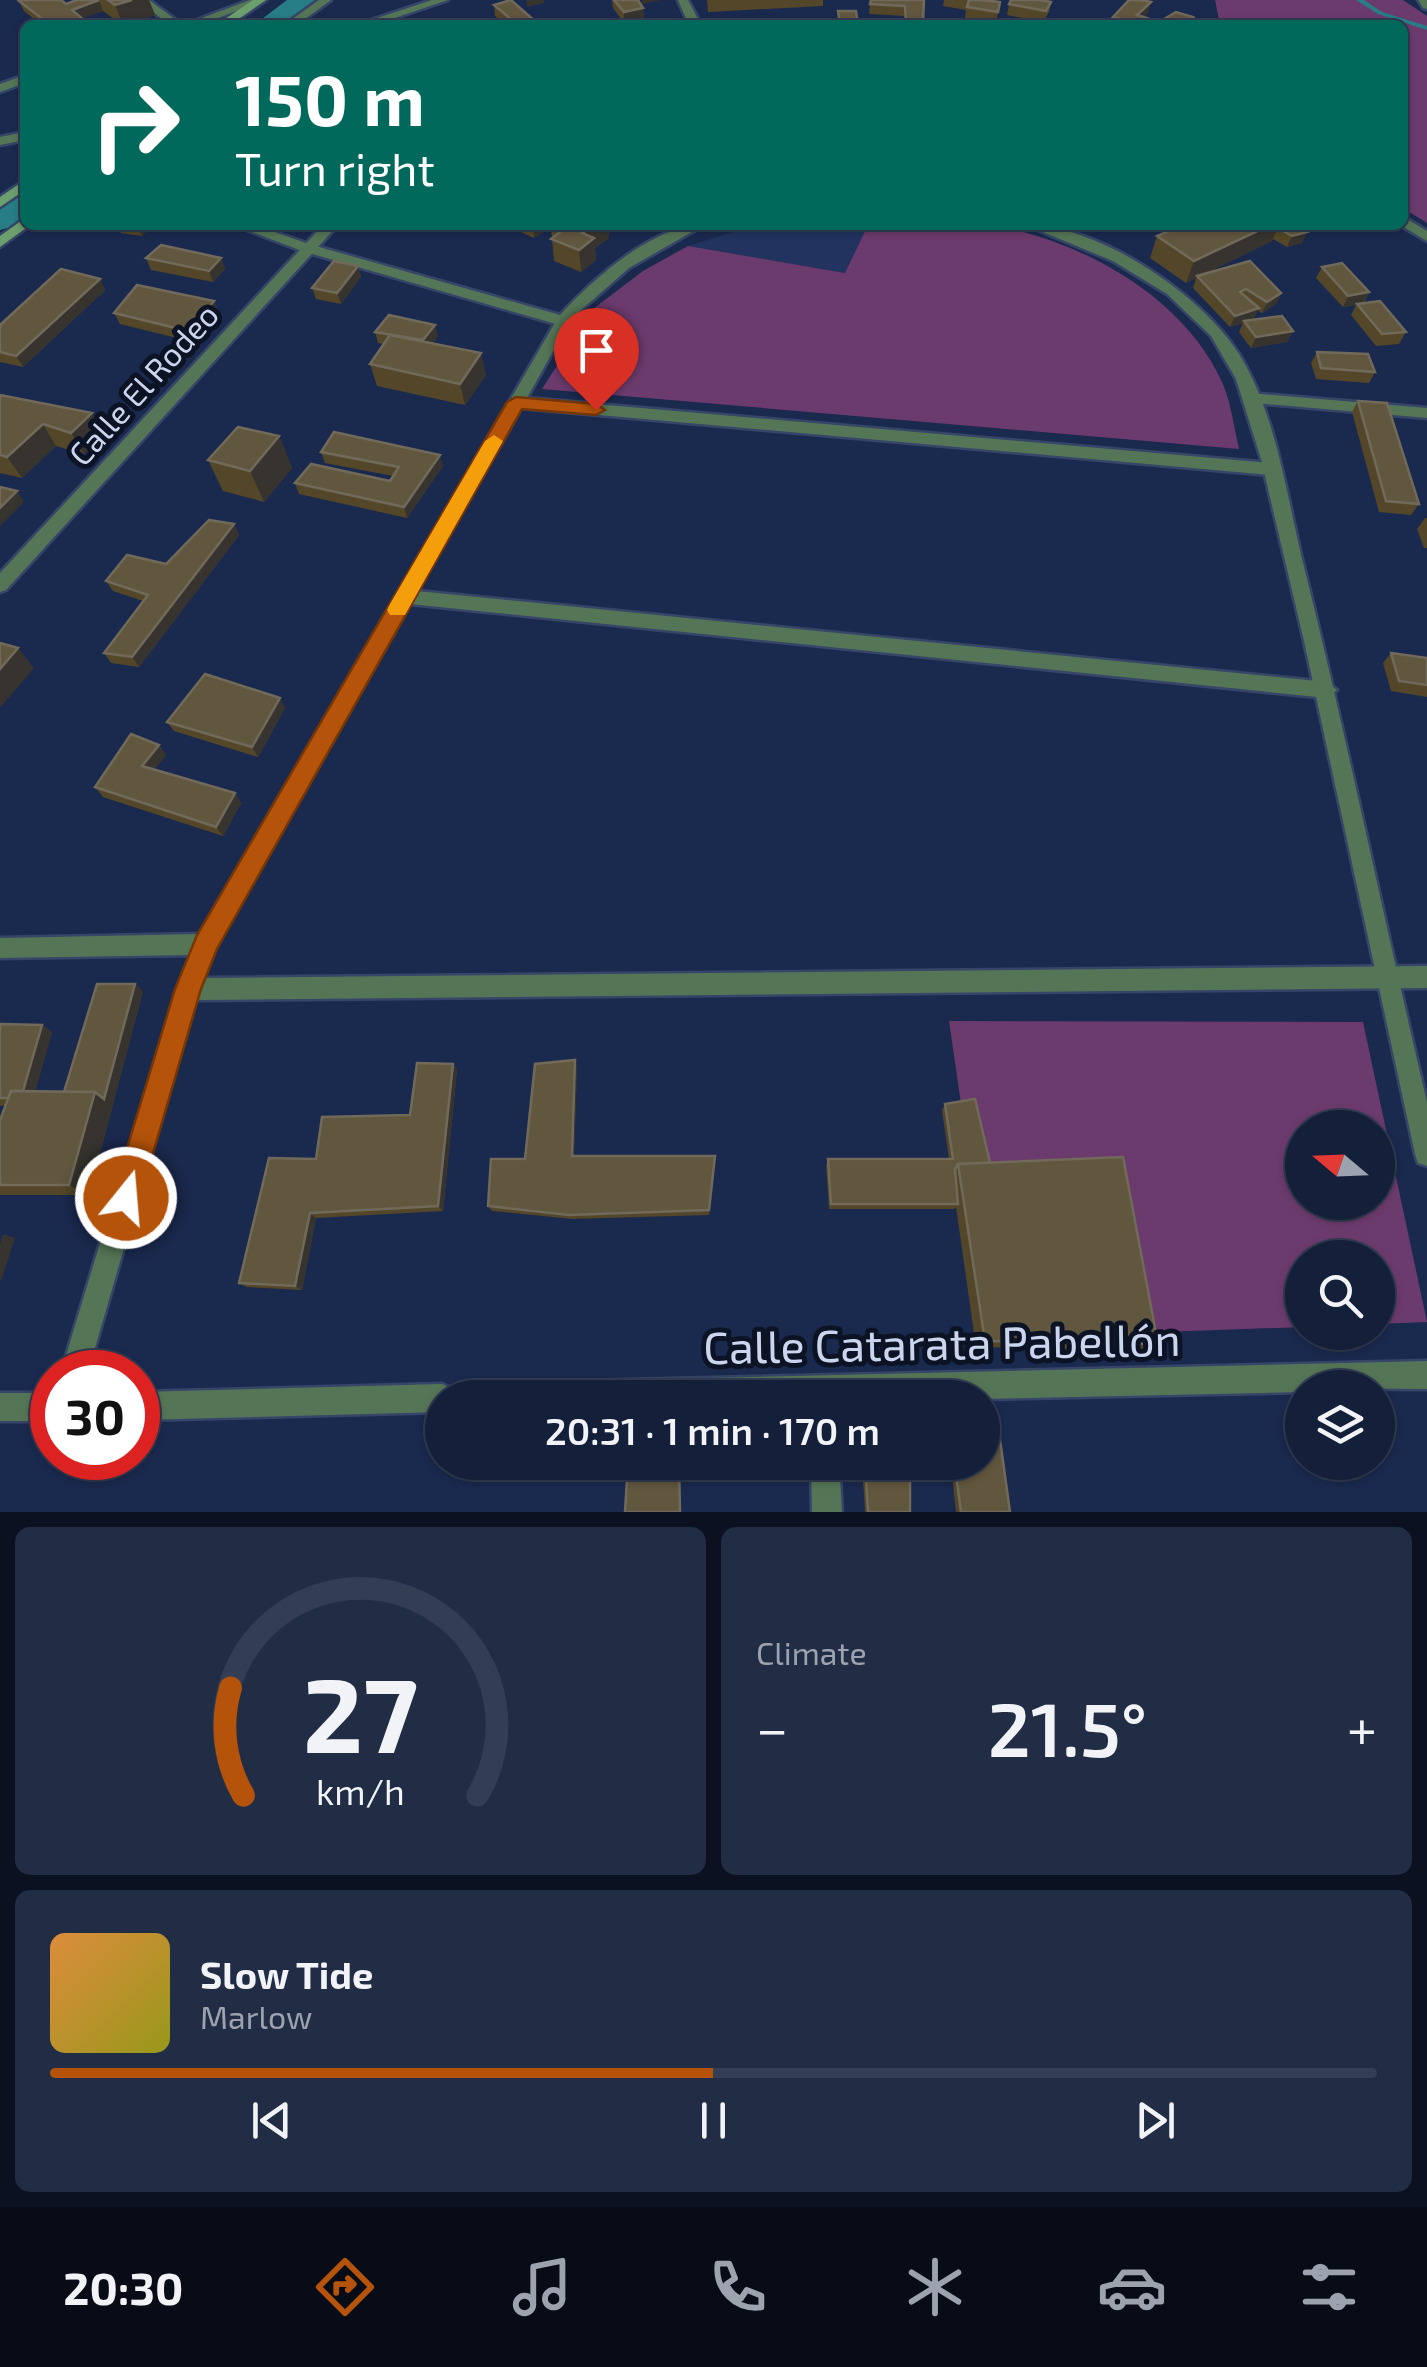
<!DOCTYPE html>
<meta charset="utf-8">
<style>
:root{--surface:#141f3a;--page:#212c45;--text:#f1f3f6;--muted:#9da2af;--line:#333d54;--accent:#b45309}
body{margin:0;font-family:"Exo 2",sans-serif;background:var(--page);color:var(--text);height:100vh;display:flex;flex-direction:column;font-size:38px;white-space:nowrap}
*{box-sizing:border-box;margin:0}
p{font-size:32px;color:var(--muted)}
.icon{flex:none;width:55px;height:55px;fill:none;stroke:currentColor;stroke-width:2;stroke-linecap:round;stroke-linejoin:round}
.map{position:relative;height:1512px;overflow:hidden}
.panel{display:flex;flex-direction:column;gap:15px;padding:15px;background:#0b1120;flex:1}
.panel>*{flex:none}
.banner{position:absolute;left:20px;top:20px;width:1388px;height:210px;border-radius:15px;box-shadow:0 2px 8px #0004,0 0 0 2px var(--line);background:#00695c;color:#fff;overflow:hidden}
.needle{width:65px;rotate:289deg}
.tools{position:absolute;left:1285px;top:1110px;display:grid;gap:20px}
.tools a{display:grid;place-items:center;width:110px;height:110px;border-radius:50%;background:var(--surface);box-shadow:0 2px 8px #0004,0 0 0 2px var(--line);font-size:50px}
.speed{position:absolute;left:30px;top:1350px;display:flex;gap:20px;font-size:50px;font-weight:700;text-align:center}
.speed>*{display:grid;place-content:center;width:130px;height:130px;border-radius:50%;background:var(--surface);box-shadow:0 2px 8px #0004,0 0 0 2px var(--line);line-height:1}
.speed .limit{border:15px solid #d22;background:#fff;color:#111}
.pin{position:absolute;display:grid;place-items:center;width:85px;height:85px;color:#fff;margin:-102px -42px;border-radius:50% 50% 50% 0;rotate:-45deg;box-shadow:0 0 10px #0007}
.pin .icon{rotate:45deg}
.me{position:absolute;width:110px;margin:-55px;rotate:17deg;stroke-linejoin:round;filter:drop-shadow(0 0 8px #0008)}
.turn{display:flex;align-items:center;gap:35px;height:210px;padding:0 50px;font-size:45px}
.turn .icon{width:130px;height:130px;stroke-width:2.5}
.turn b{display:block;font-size:70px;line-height:85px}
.big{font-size:75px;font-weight:600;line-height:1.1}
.panel .card{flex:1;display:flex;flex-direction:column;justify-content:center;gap:15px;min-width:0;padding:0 35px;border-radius:15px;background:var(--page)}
.panel .dial{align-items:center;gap:0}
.dial svg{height:260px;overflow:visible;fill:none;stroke:var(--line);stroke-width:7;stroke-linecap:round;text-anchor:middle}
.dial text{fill:var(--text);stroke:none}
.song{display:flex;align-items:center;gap:30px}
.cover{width:120px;height:120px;border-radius:15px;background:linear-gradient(135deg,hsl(30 70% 55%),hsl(60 70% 35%))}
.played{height:10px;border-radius:5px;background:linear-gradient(90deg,var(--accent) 50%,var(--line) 50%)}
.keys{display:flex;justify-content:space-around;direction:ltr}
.heat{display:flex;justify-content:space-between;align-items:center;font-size:55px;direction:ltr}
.panel .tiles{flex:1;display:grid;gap:15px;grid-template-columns:1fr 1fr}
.card:last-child{grid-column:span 2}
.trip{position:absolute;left:425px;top:1380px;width:575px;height:100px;border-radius:50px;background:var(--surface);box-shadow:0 2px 8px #0004,0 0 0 2px var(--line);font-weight:600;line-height:100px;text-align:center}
.tab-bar{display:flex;height:160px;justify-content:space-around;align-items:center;background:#080c17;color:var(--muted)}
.tab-bar .icon{width:70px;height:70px}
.tab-bar .current{color:var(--accent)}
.tab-bar b{font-size:45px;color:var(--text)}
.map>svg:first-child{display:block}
</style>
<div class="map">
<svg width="1427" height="1512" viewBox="0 0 1427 1512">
<rect width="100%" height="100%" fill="#1a294e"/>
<polygon fill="#21335e" points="756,225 868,225 845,273 688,246"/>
<g fill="#6c3b6e" fill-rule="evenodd">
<polygon points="1215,0 1403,0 1427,16 1427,223 1403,208 1402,25 1220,25"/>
<path d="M868 225C907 225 960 218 998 226 1086 243 1184 298 1222 382 1231 402 1234 428 1239 449L542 389 593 309 643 271 688 246 845 273Z"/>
<path d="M949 1021 1363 1022 1427 1322 1378 1324V1258H1302V1327L995 1338ZM1302 1128H1378V1202H1302Z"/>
</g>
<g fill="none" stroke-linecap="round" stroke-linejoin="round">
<polygon fill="#277e87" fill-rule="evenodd" points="1356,0 1364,0 1382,12 1427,26 1427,30 1378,14"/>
<g fill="#277e87" fill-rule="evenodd">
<polygon points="287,0 315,0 284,25 254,25"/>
<polygon points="25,192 25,216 11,227 0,230 0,206"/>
</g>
<g stroke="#364568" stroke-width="5">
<polygon id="service" points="137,0 149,0 183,25 170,25"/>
</g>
<g stroke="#364568" stroke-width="5">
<g id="minor">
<polygon points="250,0 265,0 200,25 183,25"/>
<polygon points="319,0 331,0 297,25 284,25"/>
<polygon points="432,0 448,0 374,25 356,25"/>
<polygon points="678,0 688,0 701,25 689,25"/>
<polygon points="1418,0 1427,0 1427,9 1423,8"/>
<polygon points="25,75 25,83 0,92 0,84"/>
<polygon points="25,132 25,140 0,145 0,137"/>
<polygon points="1402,216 1427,231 1427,241 1400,225"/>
<polygon points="323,225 338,225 6,590 0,592 0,573"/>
<polygon points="563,316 570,321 527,398 1270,463 1278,469 1270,475 521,408 417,591 1327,682 1337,690 1327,698 410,604 215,949 204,978 1427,966 1427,988 196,1000 88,1372 61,1372 177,989 191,955 0,958 0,938 200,934 556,321"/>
<polygon points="1249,393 1427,408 1427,418 1243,402 1243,394"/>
<polygon points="1427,1361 1427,1389 1302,1388 1302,1392 982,1399 442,1398 442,1412 138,1420 138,1392 442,1384 451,1388 459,1384"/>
<rect x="0" y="1393" width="52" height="28"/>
<polygon points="811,1462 839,1462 842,1512 812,1512"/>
</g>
</g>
<g stroke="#364568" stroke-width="5">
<g id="tertiary">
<path d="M234 225H254L312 245 560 315C593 279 653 225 704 225L629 268 563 326 302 251Z"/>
<path d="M1026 225C1099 225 1201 294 1239 354 1278 417 1287 501 1305 571 1349 747 1385 926 1427 1102V1166L1418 1163 1415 1154 1304 641 1261 459 1236 379 1211 336 1167 294 1113 261Z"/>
</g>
</g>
<g stroke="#364568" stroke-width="5">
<g id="secondary">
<polygon points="253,0 266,0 230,25 216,25"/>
<polygon points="25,180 25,190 0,207 0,197"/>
<polygon points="25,218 25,225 30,225 0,247 0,236"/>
</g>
</g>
<use href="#service" fill="#557656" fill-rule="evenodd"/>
<use href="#minor" fill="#557656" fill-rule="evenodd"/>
<use href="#tertiary" fill="#557656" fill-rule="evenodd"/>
<use href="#secondary" fill="#6b9f6d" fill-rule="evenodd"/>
</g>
<g fill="#544729">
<polygon points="77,0 149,0 155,15 127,25 122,25 103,11 82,18 87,25 41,25 24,11 19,1 66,4"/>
<polygon points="612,0 638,0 643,8 644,19 624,23 613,8"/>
<polygon points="707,0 823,0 823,6 708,12"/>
<polygon points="924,0 923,25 904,25 904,16 869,14 870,4"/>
<polygon points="944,0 997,0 997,2 1000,2 996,23 965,18 966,10 943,6"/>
<polygon points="1051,2 1049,12 1043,22 1007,15 1009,4"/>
<polygon points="494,5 536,22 536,25 506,25 495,16"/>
<polygon points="1148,13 1143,17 1159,22 1190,25 1111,25 1113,17"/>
<polygon points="117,225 151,225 142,236 121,233"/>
<polygon points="482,225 608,225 609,238 595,248 596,260 581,272 554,261 551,227 534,238 505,225 492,231"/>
<polygon points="1297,225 1302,243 1287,247 1273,239 1272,241 1202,275 1281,293 1276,304 1262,313 1258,310 1253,320 1293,331 1287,342 1251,348 1239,332 1243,323 1230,327 1193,288 1196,278 1186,283 1150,258 1157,236"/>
<polygon points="146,258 221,258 225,269 213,282 151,270"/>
<polygon points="358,266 361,277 341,304 316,299 312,288"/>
<polygon points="1322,267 1369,292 1364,303 1406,332 1399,344 1376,346 1351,315 1356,305 1343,307 1316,278"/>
<polygon points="100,279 105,290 23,367 0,362 0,325"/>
<polygon points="219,312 193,342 120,324 114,313"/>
<polygon points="375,332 438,336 432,344 486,375 465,405 377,386 370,364 384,344 378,343"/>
<polygon points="1317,352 1375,372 1369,383 1316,379 1311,363"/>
<polygon points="0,395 104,435 84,454 56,446 22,478 0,473"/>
<polygon points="1358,401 1419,504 1411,515 1379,512 1352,412"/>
<polygon points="279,436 292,468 264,502 223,491 208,460"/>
<polygon points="321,452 443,466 407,518 299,494 295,483 390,481 393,476 325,463"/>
<polygon points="1425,518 1427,518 1427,548 1424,548 1417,529"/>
<polygon points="234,524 239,535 139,667 111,663 104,653 143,601 113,591 106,581 166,564"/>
<polygon points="1391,653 1427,658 1427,697 1391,691 1383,663"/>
<polygon points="285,708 258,757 174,731 167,722"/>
<polygon points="159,745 166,755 154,770 235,793 241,803 223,836 103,797 95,787"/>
<polygon points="143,991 89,1195 0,1195 0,1120 6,1105 0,1106 0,1024 42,1025 52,1032 35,1091 64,1092"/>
<polygon points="575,1060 577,1067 574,1156 715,1156 709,1215 572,1219 492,1211 488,1206 525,1159"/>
<polygon points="453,1064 457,1070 443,1211 316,1218 302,1290 247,1287 239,1283 316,1159 410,1115"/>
<polygon points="945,1104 990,1163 1158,1344 1143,1350 976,1347 956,1207 954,1209 829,1209 826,1165 828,1159 949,1159 942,1110"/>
<polygon points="862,1462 982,1462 1010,1512 956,1512 952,1474 910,1480 910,1512 865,1512"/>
</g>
<g fill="#37342f">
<polygon points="99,0 103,11 76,21 72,10"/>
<polygon points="132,0 149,0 155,15 123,25 115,5"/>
<polygon points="527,0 544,0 544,3 527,7"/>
<polygon points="642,0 660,0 642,4"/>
<polygon points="1151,2 1148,13 1137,24 1137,15"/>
<polygon points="643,8 644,19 624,23 624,12"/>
<polygon points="137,225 151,225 142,236"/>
<polygon points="491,225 505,225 492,231"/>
<polygon points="536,225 551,225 551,227 534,238 533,227"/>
<polygon points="594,225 608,225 609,238 595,248 596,260 581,272 579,250 582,233"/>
<polygon points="1270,225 1279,225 1272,241 1186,283 1194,261"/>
<polygon points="1307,232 1302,243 1287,247 1292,236"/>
<polygon points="221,258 225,269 213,282 209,271"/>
<polygon points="358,266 361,277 341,304 337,293"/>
<polygon points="100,279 105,290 23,367 16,356"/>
<polygon points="1369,292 1363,303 1343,307 1348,296"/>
<polygon points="1281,293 1276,304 1262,313 1267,302"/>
<polygon points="214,301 219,312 193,342 188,331"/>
<polygon points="1259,308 1254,319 1230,327 1235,316"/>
<polygon points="435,325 438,336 426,351 423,340"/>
<polygon points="1293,331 1287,342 1251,348 1256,337"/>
<polygon points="481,353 486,375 465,405 460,384"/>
<polygon points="92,413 104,435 84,454 71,433"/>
<polygon points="43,424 56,446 22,478 7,457"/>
<polygon points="279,436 292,468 264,502 250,471"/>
<polygon points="440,455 443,466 407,518 404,507"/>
<polygon points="17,491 24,502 0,526 0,508"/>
<polygon points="234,524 239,535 139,667 132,657"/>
<polygon points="18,648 34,668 0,708 0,669"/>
<polygon points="280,698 285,708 258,757 252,747"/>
<polygon points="159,745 166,755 149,776 142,766"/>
<polygon points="235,793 241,803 223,836 216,827"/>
<polygon points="135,984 143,991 89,1195 69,1185 95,1092"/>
<polygon points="42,1025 52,1032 32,1103 21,1097"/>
<polygon points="575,1060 577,1067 574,1162 572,1156"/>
<polygon points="453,1064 457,1070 443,1211 438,1206"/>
<polygon points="310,1213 316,1218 302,1290 295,1286"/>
<polygon points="3,1234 15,1238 1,1281 0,1280 0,1244"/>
</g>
<g fill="#61563e" stroke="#716a5a" stroke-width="2.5">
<polygon points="22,0 61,0 66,4 77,0 99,0 72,10 84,20 70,25 50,25 19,1"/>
<polygon points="108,0 132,0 115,5"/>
<polygon points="511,0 536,22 518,25 494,5"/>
<polygon points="614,0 638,0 643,8 624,12"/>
<polygon points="871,0 924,0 923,22 906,22 905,6 870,4"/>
<polygon points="969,0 981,0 1000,2 998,12 967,7"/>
<polygon points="1011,0 1040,0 1051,2 1046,11 1009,4"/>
<polygon points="1129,0 1141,0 1151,2 1137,15 1159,22 1176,12 1193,17 1184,25 1169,25 1163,23 1160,25 1142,25 1113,17"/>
<polygon points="838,11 856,11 858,25 840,25"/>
<polygon points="558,225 594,225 582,233 594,238 579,250 551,239 565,228"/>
<polygon points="1183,225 1270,225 1194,261 1157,236"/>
<polygon points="1279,225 1297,225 1307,232 1292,236 1278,228"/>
<polygon points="161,245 221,258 209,271 146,258"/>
<polygon points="334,261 358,266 337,293 312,288"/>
<polygon points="1250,261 1281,293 1267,302 1246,289 1240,292 1259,308 1235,316 1197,276"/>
<polygon points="1342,263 1369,292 1348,296 1322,267"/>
<polygon points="61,269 100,279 16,356 0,352 0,325"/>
<polygon points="137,285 214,301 188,331 114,313"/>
<polygon points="1380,301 1406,332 1382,334 1357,304"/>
<polygon points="389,315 435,325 423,340 375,332"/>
<polygon points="1282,316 1293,331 1256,337 1244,321"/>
<polygon points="390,335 481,353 460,384 370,364"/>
<polygon points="1317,352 1368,354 1375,372 1321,368"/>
<polygon points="0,395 92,413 71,433 43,424 7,457 0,455"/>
<polygon points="1358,401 1387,403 1419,504 1386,501"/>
<polygon points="238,427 279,436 250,471 208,460"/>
<polygon points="334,432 440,455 404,507 295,483 311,464 390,481 399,467 321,452"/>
<polygon points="0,487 17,491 0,508"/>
<polygon points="209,520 234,524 132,657 104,653 148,595 106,581 127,555 166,564"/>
<polygon points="0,643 18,648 0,669"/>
<polygon points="1391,653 1427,658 1427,685 1399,681"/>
<polygon points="205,674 280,698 252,747 167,722"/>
<polygon points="131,734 159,745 142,766 235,793 216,827 95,787"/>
<polygon points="97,984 135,984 104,1099 95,1092 64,1092"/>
<polygon points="0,1024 42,1025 23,1091 11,1091 8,1098 0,1098"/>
<polygon points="575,1060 572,1156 715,1156 709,1210 569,1215 488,1206 491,1159 525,1159 535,1064"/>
<polygon points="417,1063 453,1064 438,1206 310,1213 295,1286 239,1283 269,1158 316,1159 322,1117 410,1115"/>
<polygon points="11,1091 95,1092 69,1185 0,1185 0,1120"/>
<polygon points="975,1099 990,1163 958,1164 955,1169 958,1204 831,1204 828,1159 953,1159 945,1104"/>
<polygon points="1123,1157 1158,1344 985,1341 958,1164"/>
<polygon points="982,1432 999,1432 1010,1512 961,1512 956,1474 910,1480 910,1512 868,1512 865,1462 982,1462"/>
<polygon points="628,1462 679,1462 680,1512 625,1512"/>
</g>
<polygon fill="#b45309" stroke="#753606" stroke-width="2.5" points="516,397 596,404 605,410 596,415 522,409 217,949 201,989 140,1198 136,1208 126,1213 116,1208 112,1198 175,989 197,935 507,402"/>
<polygon fill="#f59e0b" points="494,435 503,441 405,615 390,615 387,610 390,604 485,441"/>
<g text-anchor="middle" stroke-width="10" stroke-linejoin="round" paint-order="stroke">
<g font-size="32" fill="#cbd6ee" stroke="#0c1324">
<text transform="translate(144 385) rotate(-48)" y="11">Calle El Rodeo</text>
</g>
<g font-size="45" fill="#cbd6ee" stroke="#0c1324">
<text transform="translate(942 1344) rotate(-1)" y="16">Calle Catarata Pabellón</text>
</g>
</g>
</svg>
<div class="tools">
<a><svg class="needle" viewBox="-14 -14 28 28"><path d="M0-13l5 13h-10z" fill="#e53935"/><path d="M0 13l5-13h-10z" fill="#9da2af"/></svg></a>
<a><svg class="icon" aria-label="search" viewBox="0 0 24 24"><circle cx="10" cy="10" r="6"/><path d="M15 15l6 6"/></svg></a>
<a><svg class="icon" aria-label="layers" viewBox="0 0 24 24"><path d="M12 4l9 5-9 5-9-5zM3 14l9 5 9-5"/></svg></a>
</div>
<div class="speed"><div class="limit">30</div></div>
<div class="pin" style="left:596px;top:410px;background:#d93025"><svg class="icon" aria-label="arrive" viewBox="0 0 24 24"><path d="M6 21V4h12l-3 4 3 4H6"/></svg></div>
<svg class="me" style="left:126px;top:1198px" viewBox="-20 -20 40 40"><circle r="17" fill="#b45309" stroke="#fff" stroke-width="3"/><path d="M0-11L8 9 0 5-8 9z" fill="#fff"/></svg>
<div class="trip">20:31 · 1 min · 170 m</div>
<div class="banner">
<div class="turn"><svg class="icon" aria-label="right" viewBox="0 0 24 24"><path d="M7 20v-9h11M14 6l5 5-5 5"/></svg><div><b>150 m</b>Turn right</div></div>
</div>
</div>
<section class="panel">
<div class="tiles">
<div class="card dial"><svg viewBox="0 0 100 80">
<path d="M14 69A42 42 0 1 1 86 69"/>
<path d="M14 69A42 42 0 0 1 10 36" stroke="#b45309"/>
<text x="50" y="56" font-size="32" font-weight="700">27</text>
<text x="50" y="72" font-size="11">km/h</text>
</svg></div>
<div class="card"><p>Climate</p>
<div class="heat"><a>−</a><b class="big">21.5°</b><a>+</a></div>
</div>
<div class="card">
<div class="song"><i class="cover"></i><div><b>Slow Tide</b><p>Marlow</p></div></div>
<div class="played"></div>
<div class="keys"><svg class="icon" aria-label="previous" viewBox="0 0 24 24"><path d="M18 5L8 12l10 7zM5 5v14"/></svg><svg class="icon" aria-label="pause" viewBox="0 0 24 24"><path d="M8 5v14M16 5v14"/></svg><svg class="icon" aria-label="next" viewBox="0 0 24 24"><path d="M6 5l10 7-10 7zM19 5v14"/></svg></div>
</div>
</div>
</section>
<nav class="tab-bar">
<b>20:30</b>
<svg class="icon current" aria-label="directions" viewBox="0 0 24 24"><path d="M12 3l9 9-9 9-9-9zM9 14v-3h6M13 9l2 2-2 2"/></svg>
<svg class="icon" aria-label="music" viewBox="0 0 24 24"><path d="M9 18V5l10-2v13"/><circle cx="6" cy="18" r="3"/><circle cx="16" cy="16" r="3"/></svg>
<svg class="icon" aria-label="phone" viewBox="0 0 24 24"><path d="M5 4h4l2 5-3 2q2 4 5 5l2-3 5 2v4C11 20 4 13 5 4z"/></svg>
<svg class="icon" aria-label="climate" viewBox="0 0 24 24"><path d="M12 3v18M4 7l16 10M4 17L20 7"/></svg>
<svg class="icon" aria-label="car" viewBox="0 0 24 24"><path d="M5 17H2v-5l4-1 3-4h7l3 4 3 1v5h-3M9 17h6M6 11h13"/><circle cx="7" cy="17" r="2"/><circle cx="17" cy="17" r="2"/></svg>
<svg class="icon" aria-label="filters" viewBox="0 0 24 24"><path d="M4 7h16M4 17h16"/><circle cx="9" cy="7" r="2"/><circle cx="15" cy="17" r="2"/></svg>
</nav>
